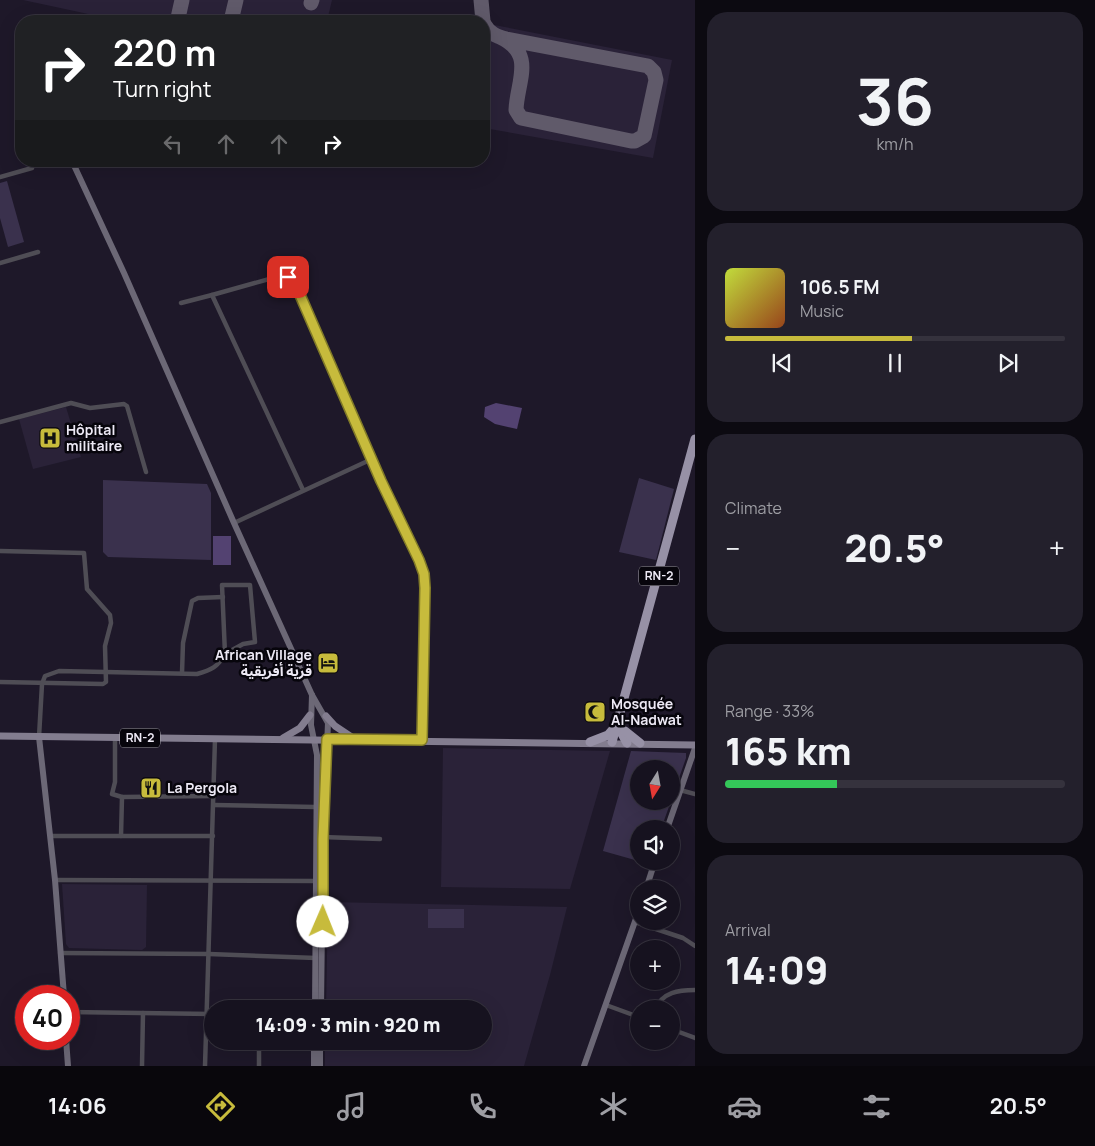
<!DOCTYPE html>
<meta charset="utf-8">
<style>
:root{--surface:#16121f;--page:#23202c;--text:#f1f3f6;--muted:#9e9ea4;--line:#35323d;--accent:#c7bb3c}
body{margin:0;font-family:Manrope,"Noto Sans Arabic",sans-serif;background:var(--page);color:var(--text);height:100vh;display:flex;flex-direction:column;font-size:19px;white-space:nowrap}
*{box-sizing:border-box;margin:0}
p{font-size:16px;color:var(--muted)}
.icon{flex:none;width:28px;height:28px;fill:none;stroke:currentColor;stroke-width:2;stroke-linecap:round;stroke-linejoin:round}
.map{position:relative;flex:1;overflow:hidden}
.details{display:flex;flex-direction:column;gap:12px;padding:12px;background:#0c0a11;width:400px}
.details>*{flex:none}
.hud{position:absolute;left:15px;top:15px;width:475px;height:152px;border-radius:20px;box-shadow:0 5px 20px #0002,0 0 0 1px var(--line);background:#202124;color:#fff;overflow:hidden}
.needle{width:32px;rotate:191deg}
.controls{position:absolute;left:630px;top:760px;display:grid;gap:10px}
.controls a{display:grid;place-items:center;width:50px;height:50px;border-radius:50%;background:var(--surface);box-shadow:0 5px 20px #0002,0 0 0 1px var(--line);font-size:25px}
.speed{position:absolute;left:15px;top:985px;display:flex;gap:10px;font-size:25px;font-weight:700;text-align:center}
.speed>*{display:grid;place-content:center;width:65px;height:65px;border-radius:50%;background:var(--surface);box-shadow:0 5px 20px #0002,0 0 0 1px var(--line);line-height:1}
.speed .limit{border:8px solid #d22;background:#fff;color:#111}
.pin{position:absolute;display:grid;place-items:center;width:42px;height:42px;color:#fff;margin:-21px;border-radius:10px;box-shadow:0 2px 8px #0006}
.me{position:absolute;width:55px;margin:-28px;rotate:1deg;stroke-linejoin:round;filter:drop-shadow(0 0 4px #0008)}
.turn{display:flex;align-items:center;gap:18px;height:105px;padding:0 15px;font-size:22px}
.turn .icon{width:65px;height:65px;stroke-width:2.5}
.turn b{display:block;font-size:35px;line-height:42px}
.lanes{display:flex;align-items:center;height:48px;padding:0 15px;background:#0003;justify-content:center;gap:25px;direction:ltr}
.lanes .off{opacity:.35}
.big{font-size:38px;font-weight:800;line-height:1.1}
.details .widget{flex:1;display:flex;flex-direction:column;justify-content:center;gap:8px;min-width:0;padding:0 18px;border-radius:20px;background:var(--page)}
.details .dial{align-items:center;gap:0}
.dial b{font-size:65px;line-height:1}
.song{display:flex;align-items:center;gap:15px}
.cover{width:60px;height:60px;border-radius:8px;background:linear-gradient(135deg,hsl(70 70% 55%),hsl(20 70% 35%))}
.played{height:5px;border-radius:2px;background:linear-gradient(90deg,var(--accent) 55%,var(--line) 55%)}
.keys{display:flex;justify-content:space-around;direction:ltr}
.heat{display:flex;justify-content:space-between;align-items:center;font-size:28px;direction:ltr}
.charge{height:8px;border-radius:4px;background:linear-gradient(90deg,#34c759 33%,var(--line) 0)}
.trip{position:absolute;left:204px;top:1000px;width:288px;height:50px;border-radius:25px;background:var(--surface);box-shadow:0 5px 20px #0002,0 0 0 1px var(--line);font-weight:800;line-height:50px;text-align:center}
.dock{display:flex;height:80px;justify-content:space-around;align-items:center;background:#09070c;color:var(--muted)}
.dock .icon{width:35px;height:35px}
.dock .active{color:var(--accent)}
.dock b{font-size:22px;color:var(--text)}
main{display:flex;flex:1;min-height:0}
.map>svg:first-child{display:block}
</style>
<main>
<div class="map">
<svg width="695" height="1066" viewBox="0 0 695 1066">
<rect width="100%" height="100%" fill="#1e1829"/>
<g fill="#2a2238">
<polygon points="23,0 332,0 327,21 121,21"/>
<polygon points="484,23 672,60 653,158 484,128"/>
<polygon points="66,407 81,457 33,469 19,419"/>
<polygon points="443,748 610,751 570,889 441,887"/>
<polygon points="62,884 147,885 146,947 142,950 69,948 66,944"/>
<polygon points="328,902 567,907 550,975 524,1066 325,1066 325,1041 482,1041 482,1009 326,1009"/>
</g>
<g fill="#3a314d">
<polygon points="7,181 24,242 8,247 0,218 0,183"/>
<polygon points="639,478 674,489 656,560 619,552"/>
<polygon points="103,480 207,484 211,493 211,560 108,557 103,552"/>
<polygon points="631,751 686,753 686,758 671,801 671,769 639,769 639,801 671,801 661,829 639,829 639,861 650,861 649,864 603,851"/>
<rect x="428" y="909" width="36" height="19"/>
</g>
<g fill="#534271">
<polygon points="496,403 522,408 517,429 495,424 484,417 485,407"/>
<rect x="213" y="536" width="18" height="29"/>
</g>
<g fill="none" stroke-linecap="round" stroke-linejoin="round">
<g stroke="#605a6a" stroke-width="15">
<polyline points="481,0 483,21"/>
<polyline points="311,3 312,0"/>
<polyline points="178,18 182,0"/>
<polyline points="231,21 236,0"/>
<path d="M484 24C490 34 496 36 506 39L648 66 654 72 656 80 644 136 635 141H631L521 118 516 110C517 81 536 54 500 37"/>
</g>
<g stroke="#4f4d55" stroke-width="4.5">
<polyline points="0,177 32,168"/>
<polyline points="0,263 38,252"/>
<path d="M212 295 280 276C290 277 293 280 297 288L424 574 422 740"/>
<polyline points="181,303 212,295 303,490"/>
<polyline points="0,422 71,403 90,408 124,404 127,406 146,472"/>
<polyline points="234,523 372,459"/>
<polyline points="0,551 84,553 87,589 110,615 111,623 105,646 106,682 103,684 0,682"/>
<polyline points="182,673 183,643 192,601 198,598 223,597"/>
<path d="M39 737 42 684 45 676 59 671 197 674C211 670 218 667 225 654L222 585H250L255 642 243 644 225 654"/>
<polyline points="115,737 115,782 112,794 122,797"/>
<polyline points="680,790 695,794"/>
<polyline points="214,805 315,807"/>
<polyline points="51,836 213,836"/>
<polyline points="121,836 122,797 214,796"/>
<polyline points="322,837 380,839"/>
<polyline points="55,880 317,881"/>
<polyline points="635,922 683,938 695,946"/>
<polyline points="60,953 209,954 316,958"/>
<polyline points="606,1005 639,1017"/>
<path d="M656 1009C662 992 679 990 695 990"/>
<polyline points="69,1012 212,1014"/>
<polyline points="671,1029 695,1038"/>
<polyline points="142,1066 143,1013"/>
<polyline points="205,1066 215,739"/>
<polyline points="259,1066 259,1041"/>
</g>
<g stroke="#6c6876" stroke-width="6">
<polyline points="72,161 124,273 234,523 312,695 328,723 323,839 321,1009"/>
<polyline points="312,695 311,725 317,755 315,1009"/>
<polyline points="39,737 55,880 64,996"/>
<polyline points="667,829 695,748"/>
<polyline points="646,889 655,861"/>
<polyline points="66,1039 68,1066"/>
<polyline points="314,1066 314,1041"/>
<polyline points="320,1066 320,1041"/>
<polyline points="584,1066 639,910"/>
</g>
<g stroke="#837d8f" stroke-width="7">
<polyline points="326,716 335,726 353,738"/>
<polyline points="0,736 695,745"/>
<polyline points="283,738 300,728 310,715"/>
</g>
<g stroke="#9791a6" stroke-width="9">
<polyline points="621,723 621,732 627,743"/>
<polyline points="625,731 640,743"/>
<polyline points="590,742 608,735 615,727"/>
<polyline points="612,742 695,439"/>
</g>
</g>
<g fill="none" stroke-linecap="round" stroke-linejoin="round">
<g stroke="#817a27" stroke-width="12">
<polyline id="route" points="288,277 294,282 297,288 381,481 419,560 424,574 425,588 422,740 327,739 323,839 323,922"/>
</g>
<use href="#route" stroke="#c7bb3c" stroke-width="9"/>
</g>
<defs>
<g id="hospital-square" transform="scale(1.125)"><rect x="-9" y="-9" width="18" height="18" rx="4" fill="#c7bb3c" stroke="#07050c"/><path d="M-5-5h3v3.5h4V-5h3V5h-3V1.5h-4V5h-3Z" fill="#111"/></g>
<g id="hotel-square" transform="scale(1.125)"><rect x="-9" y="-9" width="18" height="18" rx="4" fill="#c7bb3c" stroke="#07050c"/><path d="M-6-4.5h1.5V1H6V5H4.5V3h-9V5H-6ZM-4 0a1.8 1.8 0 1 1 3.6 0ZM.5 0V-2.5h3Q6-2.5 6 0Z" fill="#111"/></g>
<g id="mosque-square" transform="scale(1.125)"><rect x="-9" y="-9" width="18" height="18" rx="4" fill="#c7bb3c" stroke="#07050c"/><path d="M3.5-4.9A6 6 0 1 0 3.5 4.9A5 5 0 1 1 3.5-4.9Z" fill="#111"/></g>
<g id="restaurant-square" transform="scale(1.125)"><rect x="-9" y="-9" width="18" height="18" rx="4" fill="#c7bb3c" stroke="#07050c"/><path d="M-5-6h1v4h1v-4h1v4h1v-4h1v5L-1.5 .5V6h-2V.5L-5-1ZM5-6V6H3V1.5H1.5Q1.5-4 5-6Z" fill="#111"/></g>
</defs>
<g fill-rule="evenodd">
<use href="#hospital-square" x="50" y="438"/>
<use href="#hotel-square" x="328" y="663"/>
<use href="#mosque-square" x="595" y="712"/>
<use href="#restaurant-square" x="151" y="788"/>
</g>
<g text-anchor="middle" stroke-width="5" stroke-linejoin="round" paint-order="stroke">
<g fill="#07050c" stroke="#a8a5af" stroke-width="1">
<rect x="639" y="566.5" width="40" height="19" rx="4"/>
<rect x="120" y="728.5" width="40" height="19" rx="4"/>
</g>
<g font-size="12" font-weight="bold" fill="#ede9f5">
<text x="659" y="580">RN-2</text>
<text x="140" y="742">RN-2</text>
</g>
<g font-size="14" font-weight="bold" fill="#ede9f5" stroke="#07050c" text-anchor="start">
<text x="66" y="435">Hôpital<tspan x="66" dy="16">militaire</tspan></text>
<text x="312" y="660" text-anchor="end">African Village<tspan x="312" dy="16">قرية أفريقية</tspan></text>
<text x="611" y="709">Mosquée<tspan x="611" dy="16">Al-Nadwat</tspan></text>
<text x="167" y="793">La Pergola</text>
</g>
</g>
</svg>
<div class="controls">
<a><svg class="needle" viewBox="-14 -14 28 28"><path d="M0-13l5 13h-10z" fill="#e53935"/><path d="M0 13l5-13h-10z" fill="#9e9ea4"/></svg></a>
<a><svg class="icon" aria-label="sound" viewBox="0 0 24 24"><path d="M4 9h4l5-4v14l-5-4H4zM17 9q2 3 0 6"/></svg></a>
<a><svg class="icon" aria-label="layers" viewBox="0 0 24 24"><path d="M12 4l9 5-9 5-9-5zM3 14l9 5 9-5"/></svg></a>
<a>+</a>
<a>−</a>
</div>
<div class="speed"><div class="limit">40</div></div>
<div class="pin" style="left:288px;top:277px;background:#d93025"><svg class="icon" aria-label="arrive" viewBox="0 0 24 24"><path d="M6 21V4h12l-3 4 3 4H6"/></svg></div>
<svg class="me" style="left:323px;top:922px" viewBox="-20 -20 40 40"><circle r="19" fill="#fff"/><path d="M0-13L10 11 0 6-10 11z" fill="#c7bb3c"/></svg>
<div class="trip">14:09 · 3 min · 920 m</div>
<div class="hud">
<div class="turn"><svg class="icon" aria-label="right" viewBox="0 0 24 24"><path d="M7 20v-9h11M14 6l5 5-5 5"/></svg><div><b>220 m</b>Turn right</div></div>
<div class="lanes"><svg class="icon off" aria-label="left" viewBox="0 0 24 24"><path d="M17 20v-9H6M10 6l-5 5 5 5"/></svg><svg class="icon off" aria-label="ahead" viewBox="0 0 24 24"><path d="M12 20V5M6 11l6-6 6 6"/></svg><svg class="icon off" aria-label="ahead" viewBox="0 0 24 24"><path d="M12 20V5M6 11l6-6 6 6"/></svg><svg class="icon" aria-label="right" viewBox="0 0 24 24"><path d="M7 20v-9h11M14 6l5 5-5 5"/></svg></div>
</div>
</div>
<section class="details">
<div class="widget dial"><b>36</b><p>km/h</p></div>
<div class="widget">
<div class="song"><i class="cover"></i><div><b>106.5 FM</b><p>Music</p></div></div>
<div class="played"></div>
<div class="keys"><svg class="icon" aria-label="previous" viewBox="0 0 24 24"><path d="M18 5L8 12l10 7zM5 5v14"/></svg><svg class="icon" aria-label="pause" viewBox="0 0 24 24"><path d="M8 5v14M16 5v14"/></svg><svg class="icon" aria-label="next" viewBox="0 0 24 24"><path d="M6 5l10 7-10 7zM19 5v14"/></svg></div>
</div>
<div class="widget"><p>Climate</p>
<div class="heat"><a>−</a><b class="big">20.5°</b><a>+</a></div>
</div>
<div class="widget"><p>Range · 33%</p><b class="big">165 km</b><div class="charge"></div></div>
<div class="widget"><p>Arrival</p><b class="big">14:09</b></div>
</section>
</main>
<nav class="dock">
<b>14:06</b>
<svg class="icon active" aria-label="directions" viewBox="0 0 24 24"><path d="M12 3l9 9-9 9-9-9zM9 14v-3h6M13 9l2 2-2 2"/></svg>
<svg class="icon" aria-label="music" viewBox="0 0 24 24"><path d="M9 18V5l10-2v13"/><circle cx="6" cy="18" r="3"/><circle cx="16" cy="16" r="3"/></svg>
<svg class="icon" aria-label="phone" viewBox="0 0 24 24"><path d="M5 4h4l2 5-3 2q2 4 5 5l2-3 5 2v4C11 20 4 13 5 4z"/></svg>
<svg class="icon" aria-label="climate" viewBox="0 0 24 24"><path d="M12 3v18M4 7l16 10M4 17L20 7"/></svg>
<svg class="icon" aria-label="car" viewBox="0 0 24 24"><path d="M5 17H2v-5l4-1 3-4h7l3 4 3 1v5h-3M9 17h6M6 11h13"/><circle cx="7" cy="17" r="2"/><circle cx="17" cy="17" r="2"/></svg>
<svg class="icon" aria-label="filters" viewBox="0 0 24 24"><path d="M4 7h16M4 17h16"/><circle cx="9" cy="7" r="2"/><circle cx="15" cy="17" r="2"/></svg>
<b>20.5°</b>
</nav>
